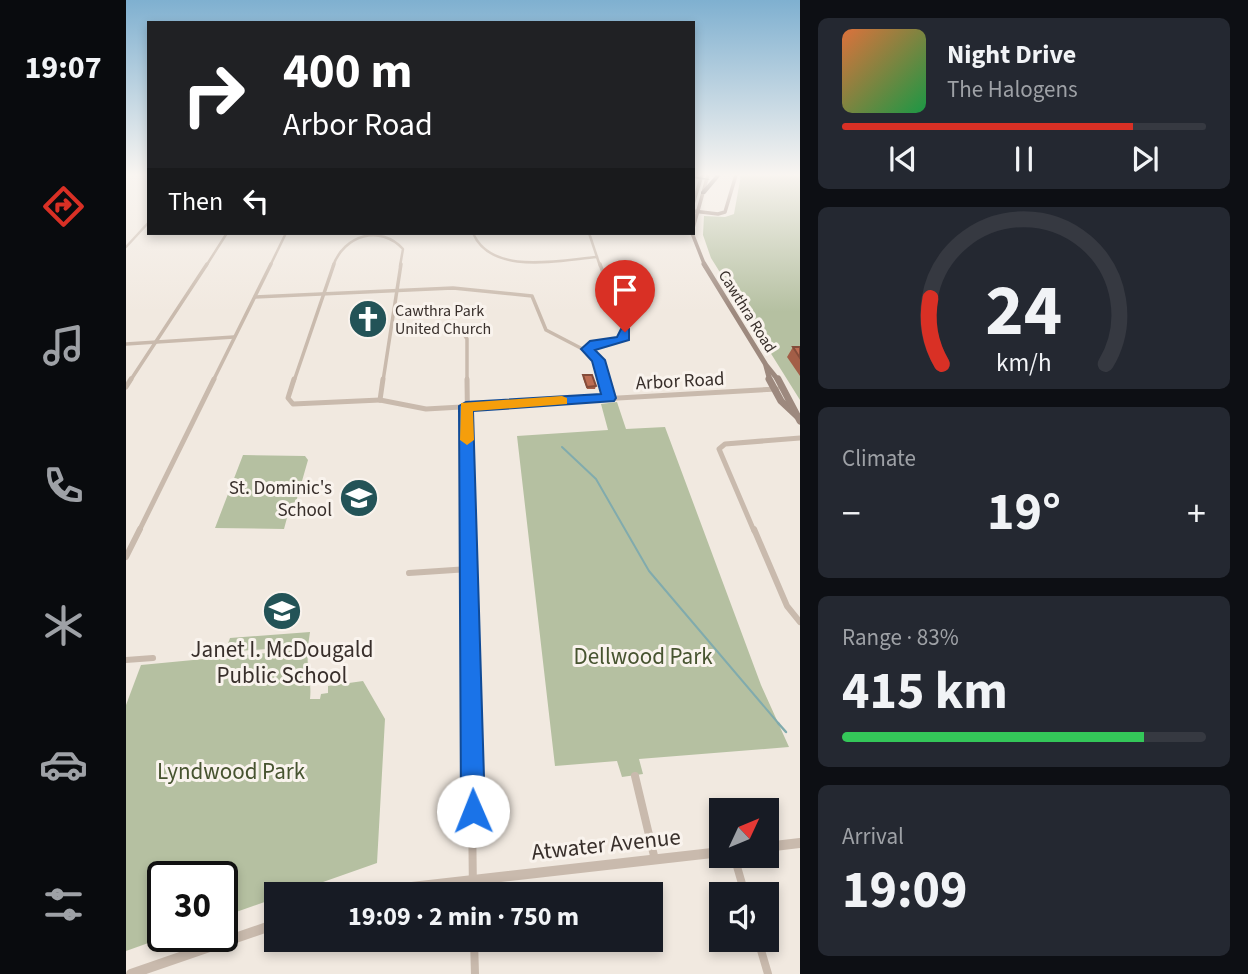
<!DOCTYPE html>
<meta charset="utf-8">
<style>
:root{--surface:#171b24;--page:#242831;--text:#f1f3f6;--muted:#9ea1a6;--line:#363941;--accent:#d93025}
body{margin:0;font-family:"Source Sans 3",sans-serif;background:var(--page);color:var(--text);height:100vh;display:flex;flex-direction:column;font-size:26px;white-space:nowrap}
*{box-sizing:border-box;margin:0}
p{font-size:23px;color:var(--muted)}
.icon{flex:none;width:38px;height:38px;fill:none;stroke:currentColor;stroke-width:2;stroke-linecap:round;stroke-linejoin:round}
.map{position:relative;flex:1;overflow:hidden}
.panel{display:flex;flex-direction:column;gap:18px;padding:18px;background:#0d0f14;width:448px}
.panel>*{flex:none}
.banner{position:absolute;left:21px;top:21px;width:548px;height:214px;border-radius:0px;box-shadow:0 4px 10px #0003;background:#202124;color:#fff;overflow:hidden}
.needle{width:46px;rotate:46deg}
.fabs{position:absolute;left:583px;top:798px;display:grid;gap:14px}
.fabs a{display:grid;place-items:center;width:70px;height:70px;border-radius:0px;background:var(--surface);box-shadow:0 4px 10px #0003;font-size:35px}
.speed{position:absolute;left:21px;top:861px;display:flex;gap:14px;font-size:35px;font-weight:700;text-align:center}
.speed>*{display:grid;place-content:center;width:91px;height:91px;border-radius:50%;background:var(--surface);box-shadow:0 4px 10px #0003;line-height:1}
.speed .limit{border:4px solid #111;border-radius:10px;background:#fff;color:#111}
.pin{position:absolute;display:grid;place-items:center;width:60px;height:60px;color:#fff;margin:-72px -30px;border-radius:50% 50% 50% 0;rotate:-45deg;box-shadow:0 0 7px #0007}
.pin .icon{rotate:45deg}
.me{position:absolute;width:77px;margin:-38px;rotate:359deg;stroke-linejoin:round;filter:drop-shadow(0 0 5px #0008)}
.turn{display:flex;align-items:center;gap:24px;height:147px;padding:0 21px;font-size:32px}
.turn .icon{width:91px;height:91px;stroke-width:2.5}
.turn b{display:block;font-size:49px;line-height:60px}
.then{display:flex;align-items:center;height:66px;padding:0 21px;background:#0003;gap:14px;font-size:26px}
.big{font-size:52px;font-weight:700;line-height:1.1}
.panel .widget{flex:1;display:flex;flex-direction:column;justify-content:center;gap:10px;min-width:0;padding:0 24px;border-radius:10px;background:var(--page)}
.panel .dial{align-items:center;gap:0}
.dial svg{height:182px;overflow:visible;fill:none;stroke:var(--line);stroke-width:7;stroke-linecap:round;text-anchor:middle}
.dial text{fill:var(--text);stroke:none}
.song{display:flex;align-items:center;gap:21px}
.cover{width:84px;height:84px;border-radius:10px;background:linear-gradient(135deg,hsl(20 70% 55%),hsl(140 70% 35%))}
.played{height:7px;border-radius:4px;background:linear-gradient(90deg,var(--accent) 80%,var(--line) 80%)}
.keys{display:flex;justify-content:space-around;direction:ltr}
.heat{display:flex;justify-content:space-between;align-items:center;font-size:38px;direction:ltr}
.charge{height:10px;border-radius:5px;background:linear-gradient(90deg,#34c759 83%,var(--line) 0)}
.trip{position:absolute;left:138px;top:882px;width:399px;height:70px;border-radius:0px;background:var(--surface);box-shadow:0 4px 10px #0003;font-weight:700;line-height:70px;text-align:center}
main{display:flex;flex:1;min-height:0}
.tab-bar{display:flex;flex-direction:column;width:126px;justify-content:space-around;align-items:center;background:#090b0e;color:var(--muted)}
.tab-bar .icon{width:49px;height:49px}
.tab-bar .selected{color:var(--accent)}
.tab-bar b{font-size:32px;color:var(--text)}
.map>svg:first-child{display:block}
</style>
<main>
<nav class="tab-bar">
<b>19:07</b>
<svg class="icon selected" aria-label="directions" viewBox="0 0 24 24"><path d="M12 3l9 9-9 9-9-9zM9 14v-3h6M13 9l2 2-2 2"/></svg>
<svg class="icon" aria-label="music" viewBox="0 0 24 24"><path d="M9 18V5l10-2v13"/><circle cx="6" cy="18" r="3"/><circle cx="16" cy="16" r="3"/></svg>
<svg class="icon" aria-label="phone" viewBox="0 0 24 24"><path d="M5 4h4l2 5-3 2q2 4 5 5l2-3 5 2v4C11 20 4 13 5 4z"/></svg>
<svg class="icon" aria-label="climate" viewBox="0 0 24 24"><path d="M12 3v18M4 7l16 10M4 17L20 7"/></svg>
<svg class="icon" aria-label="car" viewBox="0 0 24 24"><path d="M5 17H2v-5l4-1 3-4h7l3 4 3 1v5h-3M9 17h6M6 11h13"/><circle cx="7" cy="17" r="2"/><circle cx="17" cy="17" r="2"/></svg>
<svg class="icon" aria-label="filters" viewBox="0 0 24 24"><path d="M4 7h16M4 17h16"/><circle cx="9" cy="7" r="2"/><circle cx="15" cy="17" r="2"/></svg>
</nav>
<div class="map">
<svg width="674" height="974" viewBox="0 0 674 974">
<rect width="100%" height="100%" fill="#f1e9e0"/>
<g fill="#b5c0a1">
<polygon points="615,175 674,175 674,400 585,258 577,235 578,216 599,217 608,214"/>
<polygon points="491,402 500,429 539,427 635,685 663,747 513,759 517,774 496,777 491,761 429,766 391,436 482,430 475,404"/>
<polygon points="117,455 179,456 182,460 170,502 165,503 158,529 89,528"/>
<polygon points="184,632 182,646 99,652 104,638"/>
<path d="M182 649C180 668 186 681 184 699H194L195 694 202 693V686L237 681 259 719 251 863 163 894H150V898L96 917V877H37V936H42L0 951V705L15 665Z"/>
</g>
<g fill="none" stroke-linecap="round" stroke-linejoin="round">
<polyline stroke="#81abad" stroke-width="2" points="436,447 470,479 523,571 653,724"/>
<polyline stroke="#81abad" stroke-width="2.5" points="652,723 660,732"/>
<g stroke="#c9baad" stroke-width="2.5">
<path d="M347 233C365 276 434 260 471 257"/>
<polyline points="463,233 474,266"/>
<polyline points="0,247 23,222"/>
<polyline points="80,266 101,233"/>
<polyline points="144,266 160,233"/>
<path d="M207 266C218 235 254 224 277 249L274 266"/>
</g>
<g stroke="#c9baad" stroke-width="3.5">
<polyline points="129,297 327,288 406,296 420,330 470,356 478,381"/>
<polyline points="338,334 341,339 341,381"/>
<polyline points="0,344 108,337"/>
<polyline points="461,349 491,341 499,335 474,264"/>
<polyline points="4,381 81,264"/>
<polyline points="87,381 145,264"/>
<polyline points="168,381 208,264"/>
<polyline points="257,381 275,264"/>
</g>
<g stroke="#c9baad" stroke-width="5">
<polyline points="168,379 162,398 167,404 254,400"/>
<polyline points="341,379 343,531"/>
<polyline points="477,379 483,398"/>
<polyline points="0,387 5,379"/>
<polyline points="254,400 300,409 651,389"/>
<polyline points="254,400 257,379"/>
<polyline points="13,531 88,379"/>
<polyline points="628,531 593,449 599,444 674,438"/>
</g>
<g stroke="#c9baad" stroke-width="6">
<polyline points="343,529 345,724"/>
<polyline points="628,529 661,606 674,622"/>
<polyline points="0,557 14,529"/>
<polyline points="283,573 343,569"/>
<polyline points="0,660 27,658"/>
</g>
<g stroke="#c9baad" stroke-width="8">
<polyline points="345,723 347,894"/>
<polyline points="509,776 529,860"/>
<polyline points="608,856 619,894"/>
<polyline points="348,940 349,974"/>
<polyline points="632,940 642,974"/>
</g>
<g stroke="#c9baad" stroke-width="10">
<polyline points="640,847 674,843"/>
<polyline points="245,894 277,888 595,852"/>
<polyline points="5,974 150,924"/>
</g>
<g stroke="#9d897e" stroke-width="3.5">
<polyline points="567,204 576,175"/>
<polyline points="567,211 592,214 599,212 610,175"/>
<polyline points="567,228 582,175"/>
<polyline points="566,233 579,266"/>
</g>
<g stroke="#9d897e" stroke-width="5">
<polyline points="578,264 640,365 653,381"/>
<polyline points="640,366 644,381"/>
</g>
<g stroke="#9d897e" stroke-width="7">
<polyline points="643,379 655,401 671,416"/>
<polyline points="652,379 674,421"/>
</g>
<g fill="#584943" fill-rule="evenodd">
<polygon points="590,175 595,175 579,194 575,194 575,192"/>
<polygon points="567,176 584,179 582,180 567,178"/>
</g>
</g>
<g fill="#a35e47">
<polygon points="667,347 674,347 674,376 661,357"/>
<polygon points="457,375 470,386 469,389 461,389 457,378"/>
</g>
<g fill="#bd6d53" stroke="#844c3a" stroke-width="2">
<polygon points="667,347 674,347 674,358"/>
<polygon points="457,375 466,375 470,386 461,387"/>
</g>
<linearGradient id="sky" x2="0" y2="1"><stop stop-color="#7fb0d0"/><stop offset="0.56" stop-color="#f9f5f1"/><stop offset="1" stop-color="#f9f5f1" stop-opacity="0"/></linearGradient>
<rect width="674" height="312" fill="url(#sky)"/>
<polygon fill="#1a73e8" stroke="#114b97" stroke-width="2" points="495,329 503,329 503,340 469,350 479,360 490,398 488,401 347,411 359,811 355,820 347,823 338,820 335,811 333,406 340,402 475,394 466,361 455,349 464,341 491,337"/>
<polygon fill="#f59e0b" points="436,396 441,398 441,404 347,411 348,440 341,445 334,440 335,403"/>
<defs>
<g id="church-disc" transform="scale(2.0125)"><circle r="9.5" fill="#235357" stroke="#f9f3ed"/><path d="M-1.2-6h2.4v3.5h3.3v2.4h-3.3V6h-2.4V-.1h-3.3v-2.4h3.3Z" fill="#fff"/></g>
<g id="school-disc" transform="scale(2.0125)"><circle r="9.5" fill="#235357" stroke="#f9f3ed"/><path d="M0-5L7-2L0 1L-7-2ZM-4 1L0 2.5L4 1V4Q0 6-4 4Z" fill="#fff"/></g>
</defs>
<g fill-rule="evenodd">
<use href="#church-disc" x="242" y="319"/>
<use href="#school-disc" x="233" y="498"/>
<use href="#school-disc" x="156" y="611"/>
</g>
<g text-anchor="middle" stroke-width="6" stroke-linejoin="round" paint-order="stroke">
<g font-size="16" fill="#382f2b" stroke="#f9f3ed" text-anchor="start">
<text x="269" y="316">Cawthra Park<tspan x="269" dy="18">United Church</tspan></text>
</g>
<g font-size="16" fill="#382f2b" stroke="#f9f3ed">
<text transform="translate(622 311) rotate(58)" y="6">Cawthra Road</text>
</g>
<g font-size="19" fill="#382f2b" stroke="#f9f3ed">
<text transform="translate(554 380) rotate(-3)" y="7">Arbor Road</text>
</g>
<g font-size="19" fill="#382f2b" stroke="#f9f3ed" text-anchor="end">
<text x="206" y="494">St. Dominic's<tspan x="206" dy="22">School</tspan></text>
</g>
<g font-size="23" fill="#382f2b" stroke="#f9f3ed">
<text x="156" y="657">Janet I. McDougald<tspan x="156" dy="26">Public School</tspan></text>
</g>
<g font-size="23" fill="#475430" stroke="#f9f3ed">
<text x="517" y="664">Dellwood Park</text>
<text x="105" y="779">Lyndwood Park</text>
</g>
<g font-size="23" fill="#382f2b" stroke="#f9f3ed">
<text transform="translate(480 844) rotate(-6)" y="8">Atwater Avenue</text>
</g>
</g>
</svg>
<div class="fabs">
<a><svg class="needle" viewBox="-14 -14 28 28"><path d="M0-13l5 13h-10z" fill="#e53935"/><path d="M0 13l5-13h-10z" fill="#9ea1a6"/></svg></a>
<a><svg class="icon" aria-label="sound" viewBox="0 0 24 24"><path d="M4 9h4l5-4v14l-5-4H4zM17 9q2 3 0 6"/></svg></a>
</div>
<div class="speed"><div class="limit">30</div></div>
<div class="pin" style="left:499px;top:332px;background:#d93025"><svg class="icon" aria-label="arrive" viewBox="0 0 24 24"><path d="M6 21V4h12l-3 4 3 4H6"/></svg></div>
<svg class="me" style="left:347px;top:811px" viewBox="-20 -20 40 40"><circle r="19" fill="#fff"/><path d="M0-13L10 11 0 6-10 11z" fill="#1a73e8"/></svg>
<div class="trip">19:09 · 2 min · 750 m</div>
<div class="banner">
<div class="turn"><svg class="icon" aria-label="right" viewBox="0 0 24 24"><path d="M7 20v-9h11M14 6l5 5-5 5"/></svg><div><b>400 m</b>Arbor Road</div></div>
<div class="then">Then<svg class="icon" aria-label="left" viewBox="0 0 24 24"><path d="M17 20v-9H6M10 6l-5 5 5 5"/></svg></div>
</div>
</div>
<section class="panel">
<div class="widget">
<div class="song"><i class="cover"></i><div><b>Night Drive</b><p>The Halogens</p></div></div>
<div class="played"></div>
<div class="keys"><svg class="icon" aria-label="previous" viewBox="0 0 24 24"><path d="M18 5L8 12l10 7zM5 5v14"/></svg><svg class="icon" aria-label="pause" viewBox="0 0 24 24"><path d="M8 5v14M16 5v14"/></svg><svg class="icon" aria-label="next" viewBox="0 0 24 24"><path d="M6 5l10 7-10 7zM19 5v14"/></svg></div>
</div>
<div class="widget dial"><svg viewBox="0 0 100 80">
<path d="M14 69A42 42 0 1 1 86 69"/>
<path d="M14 69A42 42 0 0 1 9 40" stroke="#d93025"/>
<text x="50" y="56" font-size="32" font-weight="700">24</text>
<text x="50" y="72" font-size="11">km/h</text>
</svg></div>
<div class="widget"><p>Climate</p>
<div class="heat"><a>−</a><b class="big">19°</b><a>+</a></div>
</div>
<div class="widget"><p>Range · 83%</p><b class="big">415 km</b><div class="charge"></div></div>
<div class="widget"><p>Arrival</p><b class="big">19:09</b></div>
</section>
</main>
